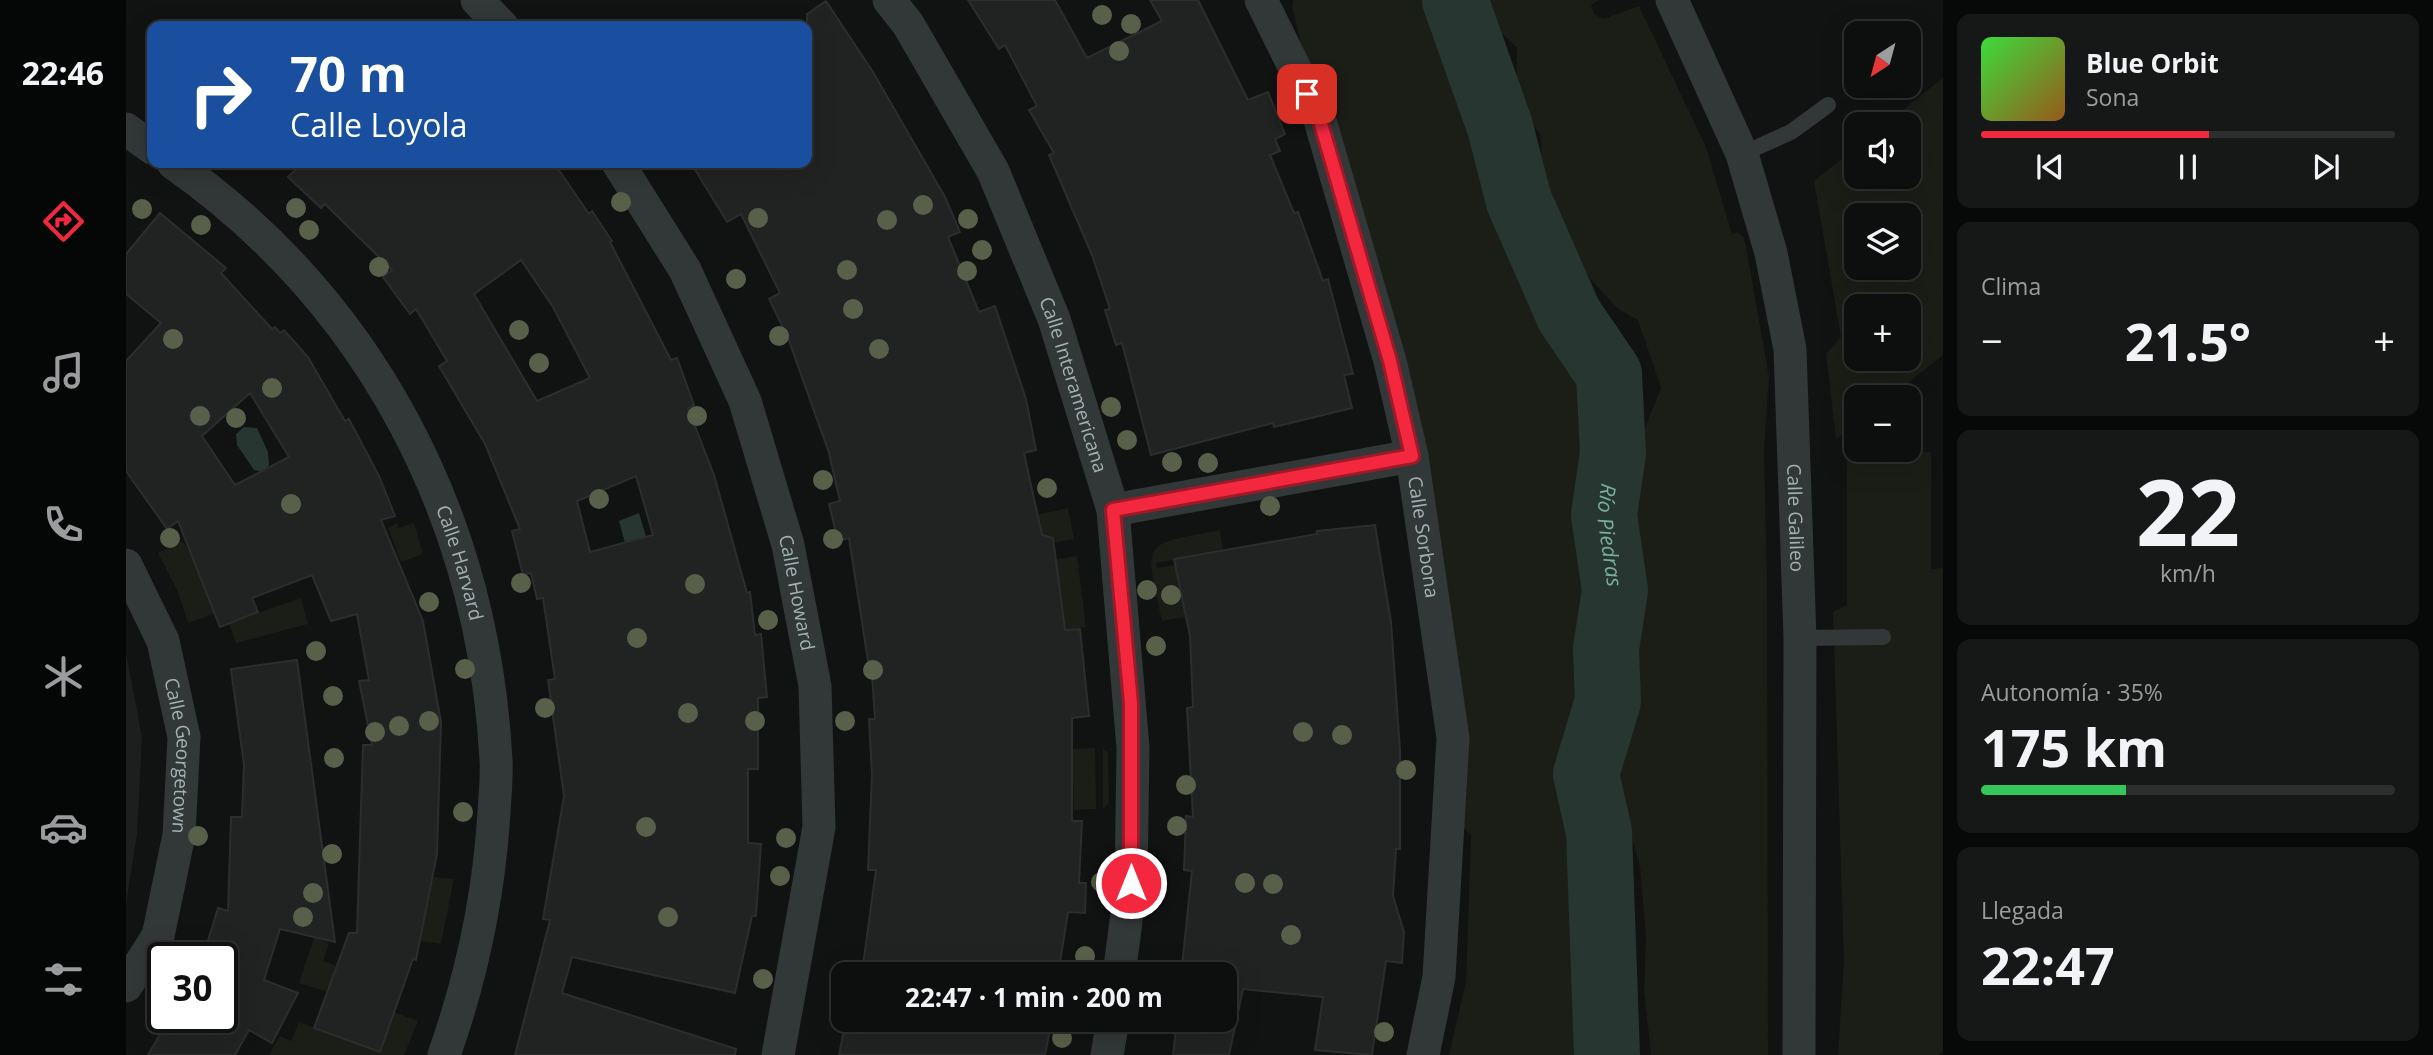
<!DOCTYPE html>
<html lang="es">
<meta charset="utf-8">
<style>
:root{--surface:#0d0e0e;--page:#161717;--text:#f1f3f6;--muted:#9a9c9e;--line:#2d2e2e;--accent:#f3283f}
body{margin:0;font-family:"Open Sans",sans-serif;background:var(--page);color:var(--text);height:100vh;display:flex;flex-direction:column;font-size:26px;white-space:nowrap}
*{box-sizing:border-box;margin:0}
p{font-size:23px;color:var(--muted)}
.icon{flex:none;width:38px;height:38px;fill:none;stroke:currentColor;stroke-width:2;stroke-linecap:round;stroke-linejoin:round}
.map{position:relative;flex:1;overflow:hidden}
.details{display:flex;flex-direction:column;gap:14px;padding:14px;background:#070808;width:490px}
.details>*{flex:none}
.banner{position:absolute;left:21px;top:21px;width:665px;height:147px;border-radius:14px;box-shadow:0 7px 28px #0002,0 0 0 2px var(--line);background:#1a4fa0;color:#fff;overflow:hidden}
.needle{width:46px;rotate:216deg}
.fabs{position:absolute;left:1718px;top:21px;display:grid;gap:14px}
.fabs a{display:grid;place-items:center;width:77px;height:77px;border-radius:14px;background:var(--surface);box-shadow:0 7px 28px #0002,0 0 0 2px var(--line);font-size:35px}
.speed{position:absolute;left:21px;top:942px;display:flex;gap:14px;font-size:35px;font-weight:700;text-align:center}
.speed>*{display:grid;place-content:center;width:91px;height:91px;border-radius:50%;background:var(--surface);box-shadow:0 7px 28px #0002,0 0 0 2px var(--line);line-height:1}
.speed .limit{border:4px solid #111;border-radius:10px;background:#fff;color:#111}
.pin{position:absolute;display:grid;place-items:center;width:60px;height:60px;color:#fff;margin:-30px;border-radius:14px;box-shadow:0 4px 10px #0006}
.me{position:absolute;width:77px;margin:-38px;rotate:0deg;stroke-linejoin:round;filter:drop-shadow(0 0 5px #0008)}
.turn{display:flex;align-items:center;gap:24px;height:147px;padding:0 28px;font-size:32px}
.turn .icon{width:91px;height:91px;stroke-width:2.5}
.turn b{display:block;font-size:49px;line-height:60px}
.big{font-size:52px;font-weight:700;line-height:1.1}
.details .widget{flex:1;display:flex;flex-direction:column;justify-content:center;gap:10px;min-width:0;padding:0 24px;border-radius:14px;background:var(--page)}
.details .dial{align-items:center;gap:0}
.dial b{font-size:91px;line-height:1}
.song{display:flex;align-items:center;gap:21px}
.cover{width:84px;height:84px;border-radius:10px;background:linear-gradient(135deg,hsl(120 70% 55%),hsl(30 70% 35%))}
.played{height:7px;border-radius:4px;background:linear-gradient(90deg,var(--accent) 55%,var(--line) 55%)}
.keys{display:flex;justify-content:space-around;direction:ltr}
.heat{display:flex;justify-content:space-between;align-items:center;font-size:38px;direction:ltr}
.charge{height:10px;border-radius:5px;background:linear-gradient(90deg,#34c759 35%,var(--line) 0)}
.trip{position:absolute;left:705px;top:962px;width:406px;height:70px;border-radius:14px;background:var(--surface);box-shadow:0 7px 28px #0002,0 0 0 2px var(--line);font-weight:700;line-height:70px;text-align:center}
main{display:flex;flex:1;min-height:0}
.tab-bar{display:flex;flex-direction:column;width:126px;justify-content:space-around;align-items:center;background:#050606;color:var(--muted)}
.tab-bar .icon{width:49px;height:49px}
.tab-bar .on{color:var(--accent)}
.tab-bar b{font-size:32px;color:var(--text)}
.map>svg:first-child{display:block}
</style>
<main>
<nav class="tab-bar">
<b>22:46</b>
<svg class="icon on" aria-label="directions" viewBox="0 0 24 24"><path d="M12 3l9 9-9 9-9-9zM9 14v-3h6M13 9l2 2-2 2"/></svg>
<svg class="icon" aria-label="music" viewBox="0 0 24 24"><path d="M9 18V5l10-2v13"/><circle cx="6" cy="18" r="3"/><circle cx="16" cy="16" r="3"/></svg>
<svg class="icon" aria-label="phone" viewBox="0 0 24 24"><path d="M5 4h4l2 5-3 2q2 4 5 5l2-3 5 2v4C11 20 4 13 5 4z"/></svg>
<svg class="icon" aria-label="climate" viewBox="0 0 24 24"><path d="M12 3v18M4 7l16 10M4 17L20 7"/></svg>
<svg class="icon" aria-label="car" viewBox="0 0 24 24"><path d="M5 17H2v-5l4-1 3-4h7l3 4 3 1v5h-3M9 17h6M6 11h13"/><circle cx="7" cy="17" r="2"/><circle cx="17" cy="17" r="2"/></svg>
<svg class="icon" aria-label="filters" viewBox="0 0 24 24"><path d="M4 7h16M4 17h16"/><circle cx="9" cy="7" r="2"/><circle cx="15" cy="17" r="2"/></svg>
</nav>
<div class="map">
<svg width="1817" height="1055" viewBox="0 0 1817 1055">
<rect width="100%" height="100%" fill="#111212"/>
<polygon fill="#1d1f1f" points="0,653 16,737 11,834 0,904"/>
<g fill="#1b1d17" fill-rule="evenodd">
<path d="M1167 0H1319L1318 7 1331 36 1351 98 1379 219 1399 237 1409 256 1405 288 1414 319 1449 376 1474 448 1467 480 1466 506 1472 546 1471 575 1479 589C1447 638 1462 653 1459 704 1458 728 1452 752 1448 775L1468 783 1474 817 1455 840 1452 870 1449 933 1451 978 1459 1006 1456 1055H1323L1340 981 1345 835 1313 805 1336 712 1166 6Z"/>
<polygon points="1349,0 1473,0 1465,5 1468,14 1477,19 1513,6 1580,147 1606,234 1611,232 1617,237 1620,246 1643,377 1638,449 1641,583 1642,1055 1525,1055 1518,992 1520,937 1514,867 1501,822 1485,816 1477,790 1481,762 1509,710 1511,601 1503,484 1517,432 1535,388 1512,320 1492,309 1421,231 1413,205 1411,185 1416,159 1414,134 1391,105 1391,48 1356,14"/>
<path d="M1817 78V355L1764 397H1731V423L1710 439 1700 354 1715 337 1688 181 1731 147V177H1783V124H1759ZM1731 215H1783V268H1731ZM1731 306H1783V359H1731Z"/>
<polygon points="1721,451 1805,452 1805,569 1817,568 1817,1051 1812,1055 1712,1055 1718,961 1707,612 1721,605"/>
<polygon points="942,508 948,539 927,543 927,538 922,539 921,535 888,540 930,559 951,556 960,627 844,640 892,519"/>
<polygon points="271,523 273,528 288,523 297,554 275,562 262,528"/>
<path d="M1094 530 1097 551 1030 563 1031 568 1050 565 1060 617 1036 621C1020 540 1011 546 1094 530Z"/>
<polygon points="56,541 64,552 89,613 62,623 52,592 32,553"/>
<polygon points="175,598 182,624 110,643 103,623"/>
<polygon points="969,748 970,809 948,810 946,749"/>
<polygon points="977,749 982,753 983,803 977,809"/>
<polygon points="307,877 328,879 315,944 294,941"/>
<polygon points="188,938 203,943 197,961 211,966 201,992 173,983"/>
<polygon points="268,1012 292,1021 278,1055 143,1055 154,1036 165,1041 173,1022 253,1051"/>
</g>
<g fill="#273631">
<polygon points="118,427 131,428 142,452 143,465 138,472 128,470 111,445 110,434"/>
<polygon points="513,513 527,560 505,565 493,521"/>
</g>
<g fill="none" stroke-linecap="round" stroke-linejoin="round">
<path stroke="#273631" stroke-width="66" id="s1" d="M1329 0 1374 127 1393 201 1443 315 1483 374 1487 453 1478 515 1489 590 1480 649 1482 701 1460 774 1473 832 1481 1055"/>
</g>
<g fill="#212323" stroke="#2b2d2e" stroke-width="2" fill-rule="evenodd">
<polygon points="842,0 929,0 961,58 1036,21 1024,0 1072,0 1122,100 1142,92 1159,134 1149,139 1154,151 1144,155 1168,213 1172,212 1197,281 1202,279 1227,374 1218,375 1226,408 1148,427 1147,423 1025,455 996,343 990,345 979,310 984,309 966,255 923,155 928,153 903,110 911,106 879,45 873,49"/>
<polygon points="700,1 747,72 819,197 834,232 822,237 853,312 869,306 900,399 910,450 898,453 916,535 927,538 939,630 954,629 963,716 946,718 946,821 956,821 953,883 960,883 959,913 942,912 932,975 806,975 737,965 750,870 742,870 746,774 743,719 749,719 745,661 742,661 723,538 712,541 703,504 714,501 703,453 662,338 643,299 654,293 615,214 601,222 565,163 681,163 681,14"/>
<path d="M177 163H428L463 214 466 211 486 241 484 242 545 360 551 358 568 405 562 408 588 475 621 593 624 592 629 635 635 634 641 697 632 698V769H622V843L635 844 630 916H626L609 993 446 957 436 993 610 1049 609 1055H389L424 920 417 919 438 796 422 680 429 679 417 598 411 599 405 573 397 575 386 531 394 529 359 444 313 366 321 361 290 309 284 314 257 277 266 270 199 204 195 208 162 177ZM395 260 427 307 464 378 411 401 348 294ZM510 476 527 535 464 552 451 501Z"/>
<path d="M34 213 100 268 95 273 146 329 149 327 154 333 158 330 182 357 219 421 223 419 253 476 269 516 255 520 297 621 315 722 311 854 290 960 287 959 254 1052 188 1028 223 933H231L237 745H246L233 681 243 680 231 614 205 621 186 575 126 598 132 612 94 627 52 521 41 529 0 471V361L35 323 0 294V254ZM124 393 163 457 109 485 76 436Z"/>
<polygon points="1249,525 1265,622 1274,750 1274,849 1270,849 1267,896 1278,932 1276,963 1260,961 1246,1055 1189,1050 1197,997 1117,989 1103,1055 1047,1055 1051,1020 1099,1020 1099,975 1055,975 1066,871 1058,870 1060,816 1067,817 1061,708 1067,707 1064,636 1048,559 1191,534 1191,531"/>
<polygon points="171,660 209,942 154,929 138,980 172,993 146,1043 123,1030 109,1055 22,1055 44,1017 96,1017 96,957 77,957 92,908 102,911 105,817 116,817 118,765 105,669"/>
<polygon points="720,1020 926,1020 919,1055 713,1055"/>
</g>
<g fill="none" stroke-linecap="round" stroke-linejoin="round">
<g stroke="#323737" stroke-width="16">
<polyline points="1616,154 1665,132 1702,105"/>
<polyline points="1674,638 1757,637"/>
</g>
<g stroke="#323737" stroke-width="33">
<polyline points="351,0 376,26"/>
<path id="s2" d="M763 0 782 24 867 171 928 319 987 510 1007 748 1005 883 993 975"/>
<path id="s3" d="M1135 0 1193 117 1264 361 1286 456 1327 738 1313 977 1297 1055"/>
<path id="s4" d="M1546 0 1616 154 1645 253 1664 349 1674 638 1673 1055"/>
<polyline points="0,129 26,148"/>
<path id="s5" d="M47 163C246 303 357 518 370 760 371 777 369 795 368 812 363 896 346 976 318 1055"/>
<path id="s6" d="M492 163 559 270 619 401 662 545 689 686 693 827 652 1055"/>
<polyline points="987,510 1286,456"/>
<path id="s7" d="M0 565 37 641 58 737 53 835 32 936 0 986"/>
<polyline points="981,1055 987,1020"/>
</g>
</g>
<g fill="#59604a">
<circle cx="976" cy="15" r="10"/>
<circle cx="1005" cy="24" r="10"/>
<circle cx="993" cy="51" r="10"/>
<circle cx="495" cy="202" r="10"/>
<circle cx="797" cy="205" r="10"/>
<circle cx="170" cy="208" r="10"/>
<circle cx="16" cy="209" r="10"/>
<circle cx="632" cy="218" r="10"/>
<circle cx="842" cy="219" r="10"/>
<circle cx="761" cy="220" r="10"/>
<circle cx="75" cy="225" r="10"/>
<circle cx="183" cy="230" r="10"/>
<circle cx="856" cy="250" r="10"/>
<circle cx="253" cy="267" r="10"/>
<circle cx="721" cy="270" r="10"/>
<circle cx="841" cy="271" r="10"/>
<circle cx="610" cy="279" r="10"/>
<circle cx="727" cy="309" r="10"/>
<circle cx="393" cy="330" r="10"/>
<circle cx="653" cy="336" r="10"/>
<circle cx="47" cy="339" r="10"/>
<circle cx="753" cy="349" r="10"/>
<circle cx="413" cy="363" r="10"/>
<circle cx="146" cy="388" r="10"/>
<circle cx="985" cy="407" r="10"/>
<circle cx="74" cy="416" r="10"/>
<circle cx="571" cy="416" r="10"/>
<circle cx="110" cy="418" r="10"/>
<circle cx="1001" cy="440" r="10"/>
<circle cx="1046" cy="462" r="10"/>
<circle cx="1082" cy="463" r="10"/>
<circle cx="697" cy="480" r="10"/>
<circle cx="921" cy="488" r="10"/>
<circle cx="473" cy="499" r="10"/>
<circle cx="165" cy="504" r="10"/>
<circle cx="1144" cy="506" r="10"/>
<circle cx="44" cy="538" r="10"/>
<circle cx="707" cy="539" r="10"/>
<circle cx="395" cy="583" r="10"/>
<circle cx="569" cy="584" r="10"/>
<circle cx="1021" cy="590" r="10"/>
<circle cx="1045" cy="595" r="10"/>
<circle cx="303" cy="602" r="10"/>
<circle cx="642" cy="620" r="10"/>
<circle cx="511" cy="638" r="10"/>
<circle cx="1030" cy="646" r="10"/>
<circle cx="190" cy="651" r="10"/>
<circle cx="339" cy="669" r="10"/>
<circle cx="747" cy="670" r="10"/>
<circle cx="207" cy="696" r="10"/>
<circle cx="419" cy="708" r="10"/>
<circle cx="562" cy="713" r="10"/>
<circle cx="303" cy="721" r="10"/>
<circle cx="629" cy="721" r="10"/>
<circle cx="719" cy="721" r="10"/>
<circle cx="273" cy="726" r="10"/>
<circle cx="249" cy="732" r="10"/>
<circle cx="1177" cy="732" r="10"/>
<circle cx="1216" cy="735" r="10"/>
<circle cx="208" cy="758" r="10"/>
<circle cx="1280" cy="770" r="10"/>
<circle cx="1060" cy="785" r="10"/>
<circle cx="337" cy="812" r="10"/>
<circle cx="1051" cy="826" r="10"/>
<circle cx="520" cy="827" r="10"/>
<circle cx="72" cy="836" r="10"/>
<circle cx="660" cy="838" r="10"/>
<circle cx="206" cy="854" r="10"/>
<circle cx="654" cy="876" r="10"/>
<circle cx="975" cy="882" r="10"/>
<circle cx="1119" cy="883" r="10"/>
<circle cx="1147" cy="884" r="10"/>
<circle cx="187" cy="893" r="10"/>
<circle cx="177" cy="917" r="10"/>
<circle cx="542" cy="917" r="10"/>
<circle cx="1165" cy="935" r="10"/>
<circle cx="959" cy="956" r="10"/>
<circle cx="637" cy="979" r="10"/>
<circle cx="1258" cy="1032" r="10"/>
<circle cx="936" cy="1038" r="10"/>
</g>
<g fill="none" stroke-linecap="round" stroke-linejoin="round">
<g stroke="#9e1a29" stroke-width="18">
<polyline id="route" points="1005,883 1005,703 987,510 1286,456 1264,361 1193,117 1181,94"/>
</g>
<use href="#route" stroke="#f3283f" stroke-width="12"/>
</g>
<g text-anchor="middle" stroke-width="7" stroke-linejoin="round" paint-order="stroke">
<g font-size="19" fill="#a2b3b2" stroke="#0c0d0d">
<text dy="7" stroke="none"><textPath href="#s2" startOffset="429">Calle Interamericana</textPath></text>
<text dy="7" stroke="none"><textPath href="#s4" startOffset="539">Calle Galileo</textPath></text>
<text dy="7" stroke="none"><textPath href="#s3" startOffset="564">Calle Sorbona</textPath></text>
<text dy="7" stroke="none"><textPath href="#s5" startOffset="502">Calle Harvard</textPath></text>
<text dy="7" stroke="none"><textPath href="#s6" startOffset="469">Calle Howard</textPath></text>
<text dy="7" stroke="none"><textPath href="#s7" startOffset="201">Calle Georgetown</textPath></text>
</g>
<g font-size="21" font-style="italic" fill="#78af9e" stroke="#0c0d0d">
<text dy="7" stroke="none"><textPath href="#s1" startOffset="569">Río Piedras</textPath></text>
</g>
</g>
</svg>
<div class="fabs">
<a><svg class="needle" viewBox="-14 -14 28 28"><path d="M0-13l5 13h-10z" fill="#e53935"/><path d="M0 13l5-13h-10z" fill="#9a9c9e"/></svg></a>
<a><svg class="icon" aria-label="sound" viewBox="0 0 24 24"><path d="M4 9h4l5-4v14l-5-4H4zM17 9q2 3 0 6"/></svg></a>
<a><svg class="icon" aria-label="layers" viewBox="0 0 24 24"><path d="M12 4l9 5-9 5-9-5zM3 14l9 5 9-5"/></svg></a>
<a>+</a>
<a>−</a>
</div>
<div class="speed"><div class="limit">30</div></div>
<div class="pin" style="left:1181px;top:94px;background:#d93025"><svg class="icon" aria-label="arrive" viewBox="0 0 24 24"><path d="M6 21V4h12l-3 4 3 4H6"/></svg></div>
<svg class="me" style="left:1005px;top:883px" viewBox="-20 -20 40 40"><circle r="17" fill="#f3283f" stroke="#fff" stroke-width="3"/><path d="M0-11L8 9 0 5-8 9z" fill="#fff"/></svg>
<div class="trip">22:47 · 1 min · 200 m</div>
<div class="banner">
<div class="turn"><svg class="icon" aria-label="right" viewBox="0 0 24 24"><path d="M7 20v-9h11M14 6l5 5-5 5"/></svg><div><b>70 m</b>Calle Loyola</div></div>
</div>
</div>
<section class="details">
<div class="widget">
<div class="song"><i class="cover"></i><div><b>Blue Orbit</b><p>Sona</p></div></div>
<div class="played"></div>
<div class="keys"><svg class="icon" aria-label="previous" viewBox="0 0 24 24"><path d="M18 5L8 12l10 7zM5 5v14"/></svg><svg class="icon" aria-label="pause" viewBox="0 0 24 24"><path d="M8 5v14M16 5v14"/></svg><svg class="icon" aria-label="next" viewBox="0 0 24 24"><path d="M6 5l10 7-10 7zM19 5v14"/></svg></div>
</div>
<div class="widget"><p>Clima</p>
<div class="heat"><a>−</a><b class="big">21.5°</b><a>+</a></div>
</div>
<div class="widget dial"><b>22</b><p>km/h</p></div>
<div class="widget"><p>Autonomía · 35%</p><b class="big">175 km</b><div class="charge"></div></div>
<div class="widget"><p>Llegada</p><b class="big">22:47</b></div>
</section>
</main>
